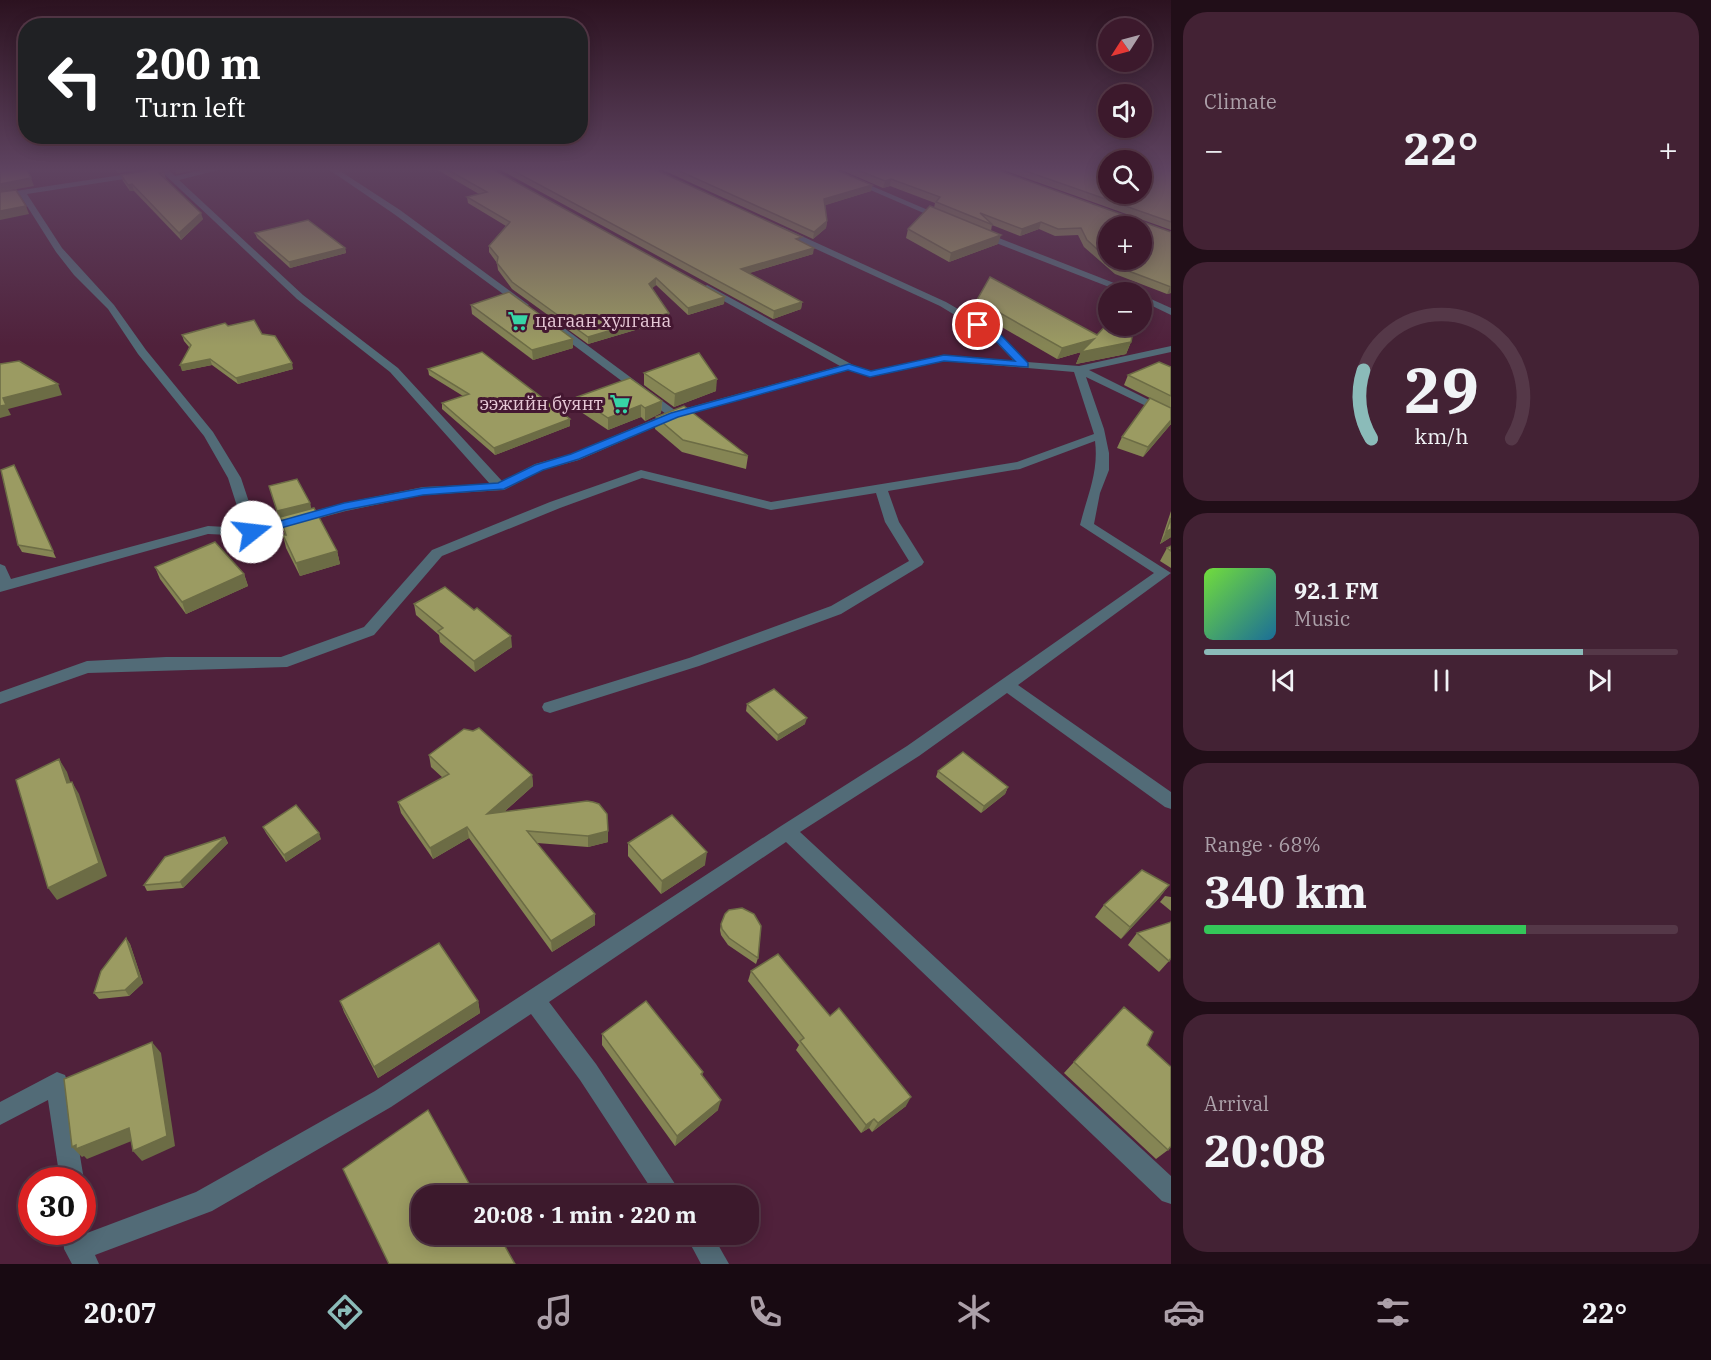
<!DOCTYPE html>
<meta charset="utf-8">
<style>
:root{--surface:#3c192c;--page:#432234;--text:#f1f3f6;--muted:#aca0a9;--line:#553848;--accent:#8bbbb9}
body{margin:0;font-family:"IBM Plex Serif",serif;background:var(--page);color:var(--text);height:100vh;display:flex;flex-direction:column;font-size:22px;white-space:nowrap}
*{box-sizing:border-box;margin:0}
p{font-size:20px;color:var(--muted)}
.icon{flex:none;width:33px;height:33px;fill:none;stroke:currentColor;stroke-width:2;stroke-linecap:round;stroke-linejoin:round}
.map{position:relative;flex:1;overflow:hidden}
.sheet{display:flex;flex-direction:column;gap:12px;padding:12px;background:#210e18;width:540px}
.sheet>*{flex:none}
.top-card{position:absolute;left:18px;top:18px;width:570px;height:126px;border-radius:24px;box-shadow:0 3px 15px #0003,0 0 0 2px var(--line);background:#202124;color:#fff;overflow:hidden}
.needle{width:39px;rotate:234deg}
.fabs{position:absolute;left:1098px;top:18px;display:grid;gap:12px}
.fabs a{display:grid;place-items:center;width:54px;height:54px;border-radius:50%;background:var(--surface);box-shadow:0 3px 15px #0003,0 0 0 2px var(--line);font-size:30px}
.speed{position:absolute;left:18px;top:1167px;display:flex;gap:12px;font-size:30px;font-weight:700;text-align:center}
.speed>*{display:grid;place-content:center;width:78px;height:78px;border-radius:50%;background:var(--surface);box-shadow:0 3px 15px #0003,0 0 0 2px var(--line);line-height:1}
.speed .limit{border:9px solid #d22;background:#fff;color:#111}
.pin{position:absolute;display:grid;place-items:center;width:51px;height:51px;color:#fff;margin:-26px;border:3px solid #fff;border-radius:50%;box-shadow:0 2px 6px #0007}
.me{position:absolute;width:66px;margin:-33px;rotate:74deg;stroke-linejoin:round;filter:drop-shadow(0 0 4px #0008)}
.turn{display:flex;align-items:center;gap:21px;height:126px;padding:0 18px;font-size:27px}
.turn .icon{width:78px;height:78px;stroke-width:2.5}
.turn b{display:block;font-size:42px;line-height:51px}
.big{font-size:45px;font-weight:700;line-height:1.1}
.sheet .card{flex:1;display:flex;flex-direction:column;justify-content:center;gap:9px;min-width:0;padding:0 21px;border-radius:24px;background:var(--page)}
.sheet .dial{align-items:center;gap:0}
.dial svg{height:156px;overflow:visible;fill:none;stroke:var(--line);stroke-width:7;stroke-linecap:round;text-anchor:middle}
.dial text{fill:var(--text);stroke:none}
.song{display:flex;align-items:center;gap:18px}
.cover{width:72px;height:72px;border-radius:9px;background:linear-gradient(135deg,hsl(100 70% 55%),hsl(200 70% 35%))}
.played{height:6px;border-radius:3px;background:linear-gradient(90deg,var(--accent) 80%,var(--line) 80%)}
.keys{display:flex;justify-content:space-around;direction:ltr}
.heat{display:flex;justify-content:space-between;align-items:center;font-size:33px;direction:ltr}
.charge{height:9px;border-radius:4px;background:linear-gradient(90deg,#34c759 68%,var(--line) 0)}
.trip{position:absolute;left:411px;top:1185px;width:348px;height:60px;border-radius:24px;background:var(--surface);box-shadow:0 3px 15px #0003,0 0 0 2px var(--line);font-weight:700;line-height:60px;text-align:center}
.dock{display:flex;height:96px;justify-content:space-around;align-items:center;background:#180a12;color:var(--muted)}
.dock .icon{width:42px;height:42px}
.dock .on{color:var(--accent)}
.dock b{font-size:27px;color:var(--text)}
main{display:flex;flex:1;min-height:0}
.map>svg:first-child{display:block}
</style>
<main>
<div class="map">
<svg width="1171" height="1264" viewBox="0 0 1171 1264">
<rect width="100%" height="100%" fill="#50213b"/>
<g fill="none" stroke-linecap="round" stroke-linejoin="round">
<g fill="#526b77" fill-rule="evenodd">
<path d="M161 169H168L175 176 207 169H222L179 180 303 295 398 368 502 481 535 464 571 454 666 414 552 329V325H560L676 411 840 366 704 290 702 288 707 285 853 365 871 371 944 355 1014 361 991 337 940 306 779 232 778 230 782 227 946 302 999 333 1027 362 1079 366 1171 346V352L1089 370 1171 411V418L1086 377 1104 429 1109 453V470L1100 493 1094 524 1171 573 1018 685 1171 792V809L1165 807 1007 693 919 756 800 832 1171 1176V1204L1162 1201 786 842 549 1002 596 1064 683 1196H656L580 1080 531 1014 391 1107 212 1211 95 1255 99 1264H72L64 1249 63 1232H82V1223L87 1233 196 1192 375 1091 781 826 907 746 1154 573 1080 525C1087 496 1099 472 1095 441L1020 469 888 491 899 522 924 562 922 565 841 614 699 666 550 713 544 711 542 707 544 703 689 658 831 606 909 561 885 522 876 493 771 510 642 478 560 508 442 556 374 635 287 667 88 673 0 704V692L87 661 166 657H281L364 627 432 550 550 502 641 470 771 502 1017 462 1094 434 1074 372 944 361 870 377 849 370 678 417 579 460 543 470 504 490 423 495 346 511 252 536 208 534 0 592V564L5 566 11 579 208 526 244 528 228 478 204 436 138 354 108 309 74 275 56 252 20 195 0 198V194L22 190ZM163 173 297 299 390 372 490 484 423 487 344 503 257 526 241 478 213 432 146 350 114 305 62 248 27 194Z"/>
<polygon points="328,169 337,169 400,210 529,305 521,307 394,214"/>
<polygon points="822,169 832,169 949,219 942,221"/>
<polygon points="981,231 1132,290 1134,292 1122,292 978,236 977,234"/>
<polygon points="1142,295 1171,308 1171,315 1142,301"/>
<polygon points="57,1072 65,1075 68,1083 84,1180 82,1184 82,1180 60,1180 48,1100 0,1125 0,1102"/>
<polygon points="685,1234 712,1234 729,1264 701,1264"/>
</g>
</g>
<g fill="#858554" fill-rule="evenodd">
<polygon points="436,169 492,169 724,304 688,315 656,285 652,288 669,313 669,320 588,344 512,289 498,270 497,263 489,252 489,246 506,226 468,203 467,197 479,194"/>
<polygon points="499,169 654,169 801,242 813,254 749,273 802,302 801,309 773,319"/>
<polygon points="661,169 834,169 872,185 871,191 825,205 827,221 826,228 813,239"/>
<path d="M839 169H995L1171 232V293L1167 294 1115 274 1084 247 1078 235 1055 236 1039 229 1020 236 992 225 991 231 998 244 949 262 906 238 908 229 934 208 935 203 890 186 883 188ZM1108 226 1142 260H1108Z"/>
<polygon points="1001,169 1108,169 1171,172 1171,230"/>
<polygon points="164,172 166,179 203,219 181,240 134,191 130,191 123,181 121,175"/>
<polygon points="255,233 345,248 346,253 290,268 257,238"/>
<polygon points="977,300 1097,335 1131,342 1126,354 1076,364 1081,352 1057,359 974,311"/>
<polygon points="471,305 573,348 533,360 472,314"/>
<polygon points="228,326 262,334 293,369 238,384 212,365 182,371 189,347 184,341 182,335"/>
<polygon points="1171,367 1171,424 1143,457 1117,448 1122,437 1158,402 1124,385 1128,375"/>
<polygon points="428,369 570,426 495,455 442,409 442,403 463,396 429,375"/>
<polygon points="644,373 716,391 674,407 644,385"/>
<polygon points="577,397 662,401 661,413 645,421 641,417 608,430 578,410"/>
<polygon points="656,417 748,456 746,469 682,452 655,429"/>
<polygon points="14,465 56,558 22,552 18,545"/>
<polygon points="269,486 310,503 311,509 337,551 340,564 300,576 286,548 283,535 285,535"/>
<polygon points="1171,511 1171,537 1160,544"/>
<polygon points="1171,546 1171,568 1160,561 1167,548"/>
<polygon points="155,567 244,574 248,586 186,614 160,579"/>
<polygon points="414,604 512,647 475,672 440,642 439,635 416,615"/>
<polygon points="747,704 805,724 777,741 746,711"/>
<polygon points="429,755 532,775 533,786 504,812 608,831 608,842 588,847 537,843 595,925 552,952 469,838 433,859 401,813 398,802 443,778 431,767"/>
<polygon points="938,771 1008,787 1005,794 981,813 936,777"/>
<polygon points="263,827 321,839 286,862 266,833"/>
<polygon points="225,837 228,843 183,888 147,891 144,885"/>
<polygon points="628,843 705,865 661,894 628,856"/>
<polygon points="1169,885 1159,898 1121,939 1095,917 1104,905"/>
<polygon points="1165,896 1171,897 1171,911 1160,902"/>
<polygon points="721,924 758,958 756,964 728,945 721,935 720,930"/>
<polygon points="1137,933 1169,961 1159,972 1128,945"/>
<polygon points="126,938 130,944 143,983 129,996 99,999 94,993"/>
<polygon points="751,971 830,1016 906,1106 872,1132 869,1128 861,1133 796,1050 799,1045 748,981"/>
<polygon points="340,1001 478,1001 480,1013 378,1078 344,1012"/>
<polygon points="1124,1007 1147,1045 1168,1150 1156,1159 1064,1073"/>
<polygon points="602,1034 703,1072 702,1076 718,1110 675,1146 602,1045"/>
</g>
<g fill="#6c6c45">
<polygon points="115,169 148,169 117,173"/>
<polygon points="175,169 199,169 176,174"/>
<polygon points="31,178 34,186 0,192 0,184"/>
<polygon points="891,179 890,186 883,188 885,181"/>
<polygon points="132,184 134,191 130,191 128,185"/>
<polygon points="872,185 871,191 823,206 824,199"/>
<polygon points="26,206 29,214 0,220 0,211"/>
<polygon points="201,213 203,219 181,240 179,233"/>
<polygon points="827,221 826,228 813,239 814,232"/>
<polygon points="1041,222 1039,229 1020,236 1022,229"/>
<polygon points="1001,235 998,244 949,262 951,253"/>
<polygon points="345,248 346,253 290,268 289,262"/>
<polygon points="814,248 813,254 740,276 741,269"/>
<polygon points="656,278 656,285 649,291 649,284"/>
<polygon points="1170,287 1171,287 1171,293 1167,294"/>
<polygon points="725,297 724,304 688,315 688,308"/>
<polygon points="802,302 801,309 773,319 774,311"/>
<polygon points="669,313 669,320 588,344 588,337"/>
<polygon points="573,339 573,348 533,360 532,350"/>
<polygon points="1094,339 1131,342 1126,354 1076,364 1081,352 1057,359 1062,348"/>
<polygon points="210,359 212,365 182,371 180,365"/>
<polygon points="292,363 293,369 238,384 236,378"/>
<polygon points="717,379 716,391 674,407 675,394"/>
<polygon points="58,384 62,395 8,409 11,415 0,418 0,406 3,398"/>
<polygon points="662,401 661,413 645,421 645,408"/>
<polygon points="641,405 641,417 608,430 608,418"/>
<polygon points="570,419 570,426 495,455 494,448"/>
<polygon points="1171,420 1171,424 1143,457 1148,447"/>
<polygon points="310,503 311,509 279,518 277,511"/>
<polygon points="1171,529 1171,537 1160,544 1166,532"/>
<polygon points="337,551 340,564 300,576 296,563"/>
<polygon points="244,574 248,586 186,614 182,602"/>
<polygon points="511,636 512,647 475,672 474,661"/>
<polygon points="807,718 805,724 777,741 778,735"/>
<polygon points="59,759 67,772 75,796 67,783"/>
<polygon points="532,775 533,786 489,825 487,814"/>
<polygon points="72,782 79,794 107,876 57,900 48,888"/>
<polygon points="1008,787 1005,794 981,813 984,806"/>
<polygon points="467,827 469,838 433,859 430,848"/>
<polygon points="608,831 608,842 588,847 588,836"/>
<polygon points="319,833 321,839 286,862 284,855"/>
<polygon points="225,837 228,843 183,888 180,882"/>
<polygon points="707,852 705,865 661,894 662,881"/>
<polygon points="1169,885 1159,898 1121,939 1130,927"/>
<polygon points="595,914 595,925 552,952 551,941"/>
<polygon points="126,938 130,944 143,983 129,996 125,990"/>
<polygon points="478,1001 480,1013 378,1078 374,1067"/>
<polygon points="152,1042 161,1053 175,1146 142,1161 133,1151"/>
<polygon points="911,1097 906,1106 872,1132 878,1123"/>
<polygon points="721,1100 718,1110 675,1146 677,1136"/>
<polygon points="874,1119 869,1128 861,1133 866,1125"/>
<polygon points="129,1128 139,1138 87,1159 84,1156 82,1157 72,1147"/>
</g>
<g fill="#9b9b62" stroke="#6c6c45" stroke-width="1.5">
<polygon points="0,169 27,169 31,178 0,184"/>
<polygon points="158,169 161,169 164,172 159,173 201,213 179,233 132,184 128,185 121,175"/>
<polygon points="446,169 492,169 725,297 688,308 656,278 649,284 669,313 588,337 512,282 497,263 498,257 489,246 510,222 467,197 487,192"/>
<polygon points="510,169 654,169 802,237 796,239 814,248 741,269 802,302 774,311"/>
<polygon points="675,169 834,169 872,185 824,199 827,221 814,232"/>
<polygon points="855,169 995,169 1171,232 1171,287 1118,267 1109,260 1142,260 1142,226 1108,226 1108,259 1087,240 1081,228 1058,229 1041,222 1022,229 980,213 993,225 936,202 940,197 891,179 885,181"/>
<polygon points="1020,169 1108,169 1108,194 1142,194 1142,169 1163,169 1171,172 1171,222"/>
<polygon points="16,190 26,206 0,211 0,192"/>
<polygon points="930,206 1001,235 951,253 908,229"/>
<polygon points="308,220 345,248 289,262 255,233"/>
<polygon points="990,277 1097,335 1108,323 1108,326 1134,326 1131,342 1081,352 1094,339 1062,348 977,300"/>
<polygon points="509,292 573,339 532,350 471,305"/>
<polygon points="254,320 262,334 275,336 292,363 236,378 210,359 180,365 191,345 182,335 225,323 228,326"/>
<polygon points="482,352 570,419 494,448 442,403 469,394 428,369"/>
<polygon points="699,353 717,379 675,394 644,373"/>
<polygon points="19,361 58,384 3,398 6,405 0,406 0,364"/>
<polygon points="1159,362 1171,367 1171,396 1128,375"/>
<polygon points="630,378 662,401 645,408 641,405 608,418 577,397"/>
<polygon points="1150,398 1171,408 1171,420 1148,447 1122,437"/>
<polygon points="684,406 748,456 683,440 656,417"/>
<polygon points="14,465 53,551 18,545 1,470"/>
<polygon points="297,479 310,503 277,511 269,486"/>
<polygon points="314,508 337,551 296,563 283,535 286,535 280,517"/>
<polygon points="1171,518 1171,529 1166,532"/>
<polygon points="215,542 244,574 182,602 155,567"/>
<polygon points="1171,546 1171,551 1167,548"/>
<polygon points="445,587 474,610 477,608 511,636 474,661 438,631 443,628 414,604"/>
<polygon points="774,689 807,718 778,735 747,704"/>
<polygon points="479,728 532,775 487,814 587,801 593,802 599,804 607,814 608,831 588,836 527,831 595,914 551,941 467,827 430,848 398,802 449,774 429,755 464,729 473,731"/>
<polygon points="963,752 1008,787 984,806 938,771"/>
<polygon points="59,759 67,783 72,782 99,863 48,888 16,780"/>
<polygon points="296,805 319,833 284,855 263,827"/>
<polygon points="672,815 707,852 662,881 628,843"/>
<polygon points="225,837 180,882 144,885 165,857"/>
<polygon points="1142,870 1169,885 1130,927 1104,905"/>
<polygon points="742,908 754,914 761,926 758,958 729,938 722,929 721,924 725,914 729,910"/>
<polygon points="1171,922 1171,958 1169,961 1137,933"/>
<polygon points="126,938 139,977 125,990 94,993 101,971"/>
<polygon points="439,943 478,1001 374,1067 340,1001"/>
<polygon points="778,954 830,1016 839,1008 911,1097 878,1123 874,1119 866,1125 800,1041 804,1038 751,971"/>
<polygon points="646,1001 703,1072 701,1074 721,1100 677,1136 602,1034"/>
<polygon points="1124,1007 1153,1032 1147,1045 1171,1067 1171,1146 1168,1150 1074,1062"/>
<polygon points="152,1042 167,1136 133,1151 129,1128 76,1149 76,1145 72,1147 64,1079"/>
<polygon points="428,1110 476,1196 422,1196 422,1234 498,1234 515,1264 389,1264 343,1169"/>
</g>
<linearGradient id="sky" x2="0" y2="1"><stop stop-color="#2c1220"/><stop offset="0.49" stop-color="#5e4360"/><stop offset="1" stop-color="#5e4360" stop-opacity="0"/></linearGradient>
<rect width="1171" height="346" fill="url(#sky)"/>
<polygon fill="#1a73e8" stroke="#114b97" stroke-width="1.5" points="978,322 999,333 1028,363 1028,367 944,361 870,377 848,370 678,417 579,459 543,470 504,489 423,495 345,510 252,536 246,532 248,530 344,503 423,488 498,483 535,465 571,454 671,413 849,364 871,371 944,355 1015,361 992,337 974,327 974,323"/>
<defs>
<g id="supermarket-bare" transform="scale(1.62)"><path d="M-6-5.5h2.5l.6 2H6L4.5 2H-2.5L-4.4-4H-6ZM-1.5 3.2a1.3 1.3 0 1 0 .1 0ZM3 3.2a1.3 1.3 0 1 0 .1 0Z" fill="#37d4a6" stroke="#441731" stroke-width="2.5" paint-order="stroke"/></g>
</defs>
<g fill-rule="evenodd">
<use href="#supermarket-bare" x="518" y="321"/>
<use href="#supermarket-bare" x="620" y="404"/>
</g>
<g text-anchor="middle" stroke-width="6" stroke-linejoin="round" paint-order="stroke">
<g font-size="18" fill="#e7c9d7" stroke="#441731" text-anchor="start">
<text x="535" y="327">цагаан хулгана</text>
<text x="603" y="410" text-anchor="end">ээжийн буянт</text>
</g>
</g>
</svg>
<div class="fabs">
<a><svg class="needle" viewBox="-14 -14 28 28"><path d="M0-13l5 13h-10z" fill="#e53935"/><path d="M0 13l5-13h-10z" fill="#aca0a9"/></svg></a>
<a><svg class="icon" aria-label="sound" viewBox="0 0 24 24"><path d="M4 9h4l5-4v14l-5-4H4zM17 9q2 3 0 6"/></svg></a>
<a><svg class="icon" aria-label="search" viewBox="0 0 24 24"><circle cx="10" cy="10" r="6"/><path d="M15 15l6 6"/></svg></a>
<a>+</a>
<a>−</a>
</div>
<div class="speed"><div class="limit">30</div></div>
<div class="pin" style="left:978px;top:325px;background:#d93025"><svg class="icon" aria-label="arrive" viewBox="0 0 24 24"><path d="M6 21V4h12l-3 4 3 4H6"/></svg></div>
<svg class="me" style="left:252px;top:532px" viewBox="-20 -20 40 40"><circle r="19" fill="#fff"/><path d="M0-13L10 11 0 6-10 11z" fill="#1a73e8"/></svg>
<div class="trip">20:08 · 1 min · 220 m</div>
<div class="top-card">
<div class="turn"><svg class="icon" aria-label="left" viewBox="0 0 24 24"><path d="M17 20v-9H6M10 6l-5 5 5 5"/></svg><div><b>200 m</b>Turn left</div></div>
</div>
</div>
<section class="sheet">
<div class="card"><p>Climate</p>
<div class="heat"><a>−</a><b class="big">22°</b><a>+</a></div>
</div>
<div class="card dial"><svg viewBox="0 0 100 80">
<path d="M14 69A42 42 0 1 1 86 69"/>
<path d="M14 69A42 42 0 0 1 10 34" stroke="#8bbbb9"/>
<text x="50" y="56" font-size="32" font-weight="700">29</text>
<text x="50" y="72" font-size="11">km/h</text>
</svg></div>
<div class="card">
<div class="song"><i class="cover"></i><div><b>92.1 FM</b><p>Music</p></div></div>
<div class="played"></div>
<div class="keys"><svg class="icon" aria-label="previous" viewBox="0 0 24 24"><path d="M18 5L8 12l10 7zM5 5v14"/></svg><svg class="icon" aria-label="pause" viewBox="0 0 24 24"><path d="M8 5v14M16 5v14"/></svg><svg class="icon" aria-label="next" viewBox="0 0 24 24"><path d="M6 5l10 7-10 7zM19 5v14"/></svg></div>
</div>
<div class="card"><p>Range · 68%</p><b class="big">340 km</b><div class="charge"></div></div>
<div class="card"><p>Arrival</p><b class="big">20:08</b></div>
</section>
</main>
<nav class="dock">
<b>20:07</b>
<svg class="icon on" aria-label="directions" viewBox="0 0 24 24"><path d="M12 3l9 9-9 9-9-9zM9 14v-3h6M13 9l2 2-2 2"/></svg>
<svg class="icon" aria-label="music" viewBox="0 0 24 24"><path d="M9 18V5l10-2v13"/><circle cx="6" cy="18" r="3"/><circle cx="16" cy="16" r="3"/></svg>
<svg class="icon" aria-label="phone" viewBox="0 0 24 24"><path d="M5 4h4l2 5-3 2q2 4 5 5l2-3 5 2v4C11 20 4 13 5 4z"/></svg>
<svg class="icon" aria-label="climate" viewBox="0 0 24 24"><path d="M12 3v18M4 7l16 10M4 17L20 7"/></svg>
<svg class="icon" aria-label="car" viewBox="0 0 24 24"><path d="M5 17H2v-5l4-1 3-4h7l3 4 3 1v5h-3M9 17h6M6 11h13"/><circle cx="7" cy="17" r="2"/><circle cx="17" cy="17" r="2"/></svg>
<svg class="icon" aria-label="filters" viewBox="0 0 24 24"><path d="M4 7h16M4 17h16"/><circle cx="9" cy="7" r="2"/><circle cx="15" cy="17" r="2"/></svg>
<b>22°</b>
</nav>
